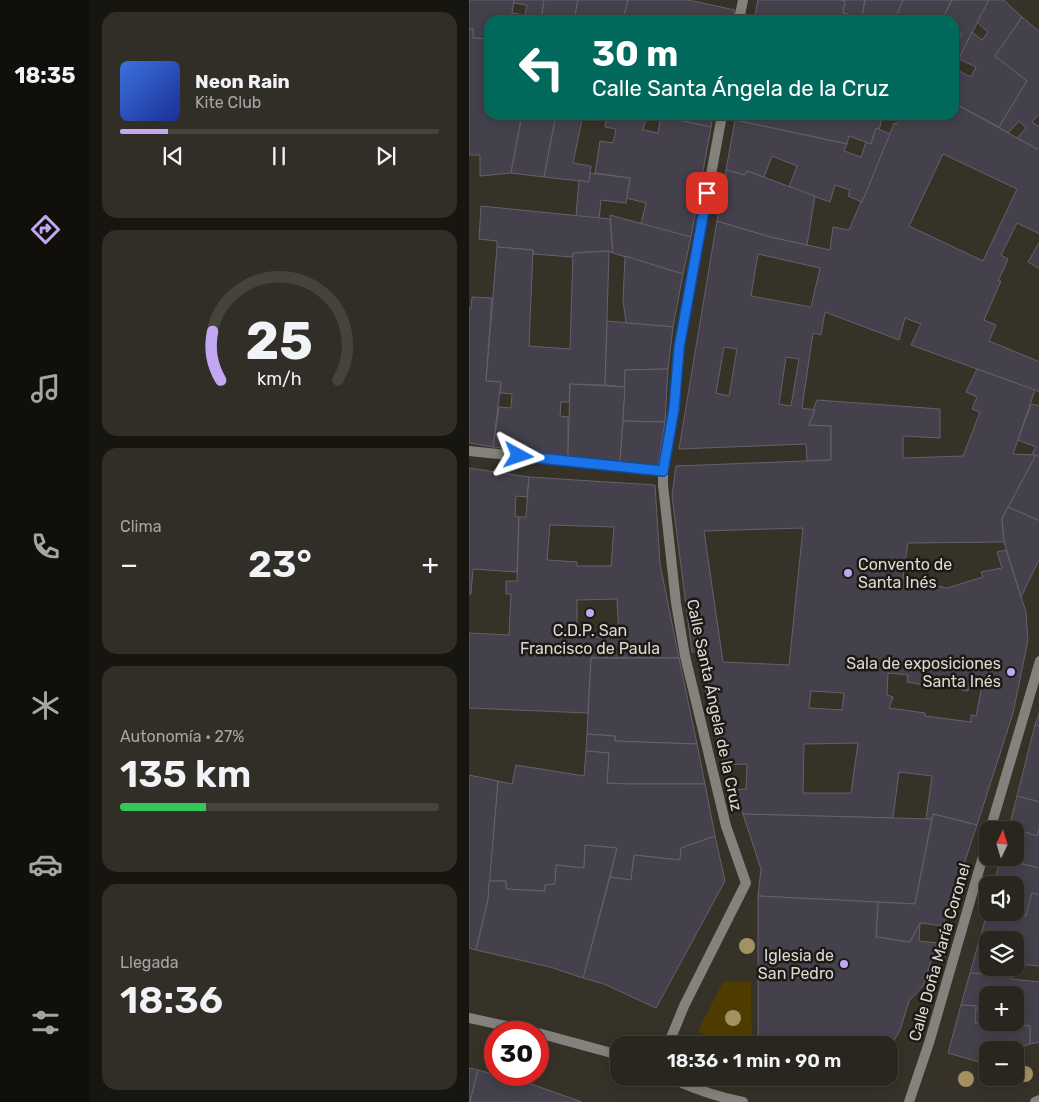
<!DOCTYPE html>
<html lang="es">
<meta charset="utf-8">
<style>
:root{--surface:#28261e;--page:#302e27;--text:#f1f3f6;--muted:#a5a5a4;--line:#44433c;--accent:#c2a8f2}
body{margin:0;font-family:Rubik,sans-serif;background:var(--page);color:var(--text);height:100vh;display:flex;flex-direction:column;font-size:19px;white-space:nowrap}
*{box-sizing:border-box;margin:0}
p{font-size:16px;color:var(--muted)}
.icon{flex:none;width:28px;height:28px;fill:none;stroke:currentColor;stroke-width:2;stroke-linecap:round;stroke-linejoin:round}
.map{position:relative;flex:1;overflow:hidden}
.sheet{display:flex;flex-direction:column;gap:12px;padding:12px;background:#161510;width:379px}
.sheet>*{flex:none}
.banner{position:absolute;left:15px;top:15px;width:475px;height:105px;border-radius:15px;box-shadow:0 2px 12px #0003,0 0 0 1px var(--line);background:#00695c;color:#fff;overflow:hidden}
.needle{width:32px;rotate:4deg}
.controls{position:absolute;left:510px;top:821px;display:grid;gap:10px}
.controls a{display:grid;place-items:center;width:45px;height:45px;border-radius:10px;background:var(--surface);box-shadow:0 2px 12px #0003,0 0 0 1px var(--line);font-size:25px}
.speed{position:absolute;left:15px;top:1021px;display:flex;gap:10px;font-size:25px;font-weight:700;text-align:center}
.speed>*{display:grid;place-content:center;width:65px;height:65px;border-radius:50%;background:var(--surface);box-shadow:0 2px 12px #0003,0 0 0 1px var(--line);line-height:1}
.speed .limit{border:8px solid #d22;background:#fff;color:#111}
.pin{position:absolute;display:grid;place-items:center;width:42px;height:42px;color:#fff;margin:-21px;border-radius:10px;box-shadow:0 2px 8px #0006}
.me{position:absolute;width:55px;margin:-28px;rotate:95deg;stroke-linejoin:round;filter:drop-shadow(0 0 4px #0008)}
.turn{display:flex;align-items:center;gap:18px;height:105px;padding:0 25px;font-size:22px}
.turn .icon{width:65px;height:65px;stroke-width:2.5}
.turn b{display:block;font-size:35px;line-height:42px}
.big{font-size:38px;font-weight:600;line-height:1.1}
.sheet .widget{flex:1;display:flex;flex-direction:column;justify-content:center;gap:8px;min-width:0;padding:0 18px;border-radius:15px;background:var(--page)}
.sheet .dial{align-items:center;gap:0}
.dial svg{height:130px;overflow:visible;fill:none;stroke:var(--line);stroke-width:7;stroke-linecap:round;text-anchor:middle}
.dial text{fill:var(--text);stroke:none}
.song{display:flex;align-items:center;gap:15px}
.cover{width:60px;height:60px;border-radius:8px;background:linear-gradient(135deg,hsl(220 70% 55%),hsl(230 70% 35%))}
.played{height:5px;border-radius:2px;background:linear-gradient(90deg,var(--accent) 15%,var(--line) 15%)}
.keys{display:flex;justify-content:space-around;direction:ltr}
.heat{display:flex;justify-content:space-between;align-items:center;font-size:28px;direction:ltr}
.charge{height:8px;border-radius:4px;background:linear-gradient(90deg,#34c759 27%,var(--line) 0)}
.trip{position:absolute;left:141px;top:1036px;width:288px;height:50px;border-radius:15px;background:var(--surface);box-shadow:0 2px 12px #0003,0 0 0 1px var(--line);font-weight:600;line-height:50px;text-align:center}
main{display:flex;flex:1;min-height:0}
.tabs{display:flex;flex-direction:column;width:90px;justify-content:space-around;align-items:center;background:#100f0c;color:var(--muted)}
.tabs .icon{width:35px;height:35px}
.tabs .on{color:var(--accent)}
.tabs b{font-size:22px;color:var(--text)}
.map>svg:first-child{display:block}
</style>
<main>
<nav class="tabs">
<b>18:35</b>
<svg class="icon on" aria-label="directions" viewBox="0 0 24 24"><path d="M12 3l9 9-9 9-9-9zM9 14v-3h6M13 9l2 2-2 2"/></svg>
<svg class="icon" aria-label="music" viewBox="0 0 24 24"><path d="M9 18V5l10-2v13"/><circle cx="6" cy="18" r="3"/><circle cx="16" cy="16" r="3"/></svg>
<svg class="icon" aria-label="phone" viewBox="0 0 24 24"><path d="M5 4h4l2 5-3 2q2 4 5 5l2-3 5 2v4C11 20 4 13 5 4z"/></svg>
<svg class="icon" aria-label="climate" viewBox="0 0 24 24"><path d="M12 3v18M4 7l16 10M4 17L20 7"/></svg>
<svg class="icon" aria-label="car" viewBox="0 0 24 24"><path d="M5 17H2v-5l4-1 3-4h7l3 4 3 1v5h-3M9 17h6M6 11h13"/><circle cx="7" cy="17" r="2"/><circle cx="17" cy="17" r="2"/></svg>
<svg class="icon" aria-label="filters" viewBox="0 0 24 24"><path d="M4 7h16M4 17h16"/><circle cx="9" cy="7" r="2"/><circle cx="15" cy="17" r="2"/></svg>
</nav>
<section class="sheet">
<div class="widget">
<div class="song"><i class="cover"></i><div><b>Neon Rain</b><p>Kite Club</p></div></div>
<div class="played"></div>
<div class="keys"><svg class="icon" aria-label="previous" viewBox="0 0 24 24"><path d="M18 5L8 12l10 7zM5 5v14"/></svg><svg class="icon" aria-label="pause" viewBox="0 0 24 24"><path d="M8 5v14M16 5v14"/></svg><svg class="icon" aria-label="next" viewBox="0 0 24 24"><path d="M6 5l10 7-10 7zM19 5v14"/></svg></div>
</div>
<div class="widget dial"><svg viewBox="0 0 100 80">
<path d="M14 69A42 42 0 1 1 86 69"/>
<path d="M14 69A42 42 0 0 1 9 39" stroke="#c2a8f2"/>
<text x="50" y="56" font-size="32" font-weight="700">25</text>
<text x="50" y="72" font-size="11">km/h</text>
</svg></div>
<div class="widget"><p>Clima</p>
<div class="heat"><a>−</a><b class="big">23°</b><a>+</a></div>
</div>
<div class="widget"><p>Autonomía · 27%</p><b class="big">135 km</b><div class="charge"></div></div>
<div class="widget"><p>Llegada</p><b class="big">18:36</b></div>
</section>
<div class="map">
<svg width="571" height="1102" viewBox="0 0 571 1102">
<rect width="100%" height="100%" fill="#363228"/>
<polygon fill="#4f3c00" points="282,981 283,1045 255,1045 229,1031 254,982"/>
<g fill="#44414c" stroke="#64616c" fill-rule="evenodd">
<polygon points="0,0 45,0 42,20 20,20 20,39 4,38 4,29 0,29"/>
<polygon points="45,0 75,0 72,20 42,20 43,13 56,15 58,5 45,3"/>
<polygon points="75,0 109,0 105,20 72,20"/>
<polygon points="109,0 159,0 154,20 105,20"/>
<polygon points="159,0 219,0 266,10 264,20 154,20"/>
<polygon points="289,0 372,0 376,1 374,13 378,14 377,20 285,20"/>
<polygon points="372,0 396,0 393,17 374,13 376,1"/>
<polygon points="396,0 434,0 426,20 404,20 393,17"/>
<polygon points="434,0 483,0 473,20 437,20 438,18 428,15"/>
<polygon points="483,0 520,0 485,68 485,47 493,34 485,30 485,20 473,20"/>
<polygon points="520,0 535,0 553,17 526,56 558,81 530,127 485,103 485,80 490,71 502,77 507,67 490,59 503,32 513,40 519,32 508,22"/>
<polygon points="553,17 571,32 571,113 563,122 571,127 571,147 568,149 548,138 557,128 550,121 539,133 530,127 558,81 526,56"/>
<polygon points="0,29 4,29 4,38 20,39 20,115 53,115 42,173 11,176 11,155 0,155"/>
<polygon points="485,69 490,71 485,80"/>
<path d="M485 103 568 149 571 147V234L548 223 532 255 539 259 529 281H532L515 320 527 325 520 341 571 362V392L442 345 452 324 436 318 430 340 356 312 352 335 344 333 333 408 346 410 340 425 362 426V460L338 461 337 444 210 449 248 221 302 237 361 250 364 227 380 230 425 123 428 124 432 115H485ZM474 154 548 189 514 261 440 226ZM289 254 351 268 342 307 282 296ZM255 347 268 349 260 396 247 393ZM317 357 330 359 322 406 310 404Z"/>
<polygon points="53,115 87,115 75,177 42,173"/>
<polygon points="87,115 114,115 104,163 122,166 120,182 75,177"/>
<polygon points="138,115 178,115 174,130 189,133 192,116 242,127 222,237 172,224 177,203 157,198 161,178 126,173 131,141 144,143 147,129 136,127"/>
<polygon points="205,115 244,115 242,127 205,119"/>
<polygon points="266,115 414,115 410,130 407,128 402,144 380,136 378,144 266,120"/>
<polygon points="266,120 378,144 375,151 392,157 397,142 402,144 407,128 421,134 393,202 379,196 381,190 366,185 361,202 320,187 328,166 303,156 295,177 278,171 276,175 257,170"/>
<polygon points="257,170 276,175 278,171 346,196 338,245 302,237 248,221"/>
<polygon points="121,173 161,178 157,203 132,200 130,219 107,216 110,180 120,182"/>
<polygon points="12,206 141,219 144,253 140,251 104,253 103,257 64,254 64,250 28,247 28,241 10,239"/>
<polygon points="141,215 222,237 214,274 144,253"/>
<polygon points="571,241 571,269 559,262"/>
<polygon points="28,247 64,250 60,346 101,349 104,253 140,251 136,385 101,384 100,402 92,402 91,416 99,417 99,456 24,447 30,407 42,408 43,394 31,393 32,382 17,381"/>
<polygon points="156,256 214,274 204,327 157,323 154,300"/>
<polygon points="3,297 23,298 17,381 32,382 24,447 0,443 0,308 2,308"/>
<polygon points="138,321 204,327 199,369 156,370 156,387 136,385"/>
<polygon points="199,369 196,422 154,421 156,370"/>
<path d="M508 369 566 390 544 454 567 455 533 519 535 542 439 543 434 577 436 579 478 588 514 577 512 572 533 568 528 552 537 550 557 612 559 640 544 713 508 825 464 814 463 819H457L463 776 430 772 424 818 274 814 266 790 277 789 278 764 255 765 227 652H223L203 496 207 466 362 460V426L340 425 346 410H344L348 400 471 409V438L434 436V458L494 456 511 412 503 409 508 397 497 392ZM334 528 320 665 254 662 235 531ZM419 673 439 675 438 682 473 688 474 680 489 683V689L499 691 500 684 513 686 507 716 502 715V722L456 716V713L420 708 424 697 418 695ZM342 691 375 693 373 710 340 708ZM389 743 382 793H334L335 744Z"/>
<polygon points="101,384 156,387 151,462 99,456"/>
<polygon points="562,404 571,406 571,457 563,454 567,447 549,440"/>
<polygon points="154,421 196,422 189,466 151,462"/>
<polygon points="567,455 571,457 571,521 539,507"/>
<polygon points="0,468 60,477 58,497 47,496 46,516 50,517 48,572 4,569 2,594 0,594"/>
<path d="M60 477 186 485 191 564 210 658H122L119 713 0 708V633L40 635 42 594H37V581H48L50 517H57ZM81 525 145 527 142 566H108V562L78 560ZM148 599 150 637H108V600Z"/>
<polygon points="539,507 571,521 571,558 552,597 535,542 533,519"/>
<polygon points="122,658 210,658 228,744 146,741 146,736 118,734"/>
<polygon points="571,711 571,726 566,725"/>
<polygon points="566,725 571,726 571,802 548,796"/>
<polygon points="118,734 146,736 146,741 228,744 236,784 159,784 138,783 140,753 117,751"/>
<polygon points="117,751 140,753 138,783 159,784 236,784 246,836 212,848 211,860 165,855 162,880 141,877 148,848 116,845 115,868 87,865 86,884 76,885 76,891 37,889 37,881 20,881 29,781 43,784 47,765 115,776"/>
<polygon points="0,775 29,781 19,900 7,950 0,948"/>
<polygon points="548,796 571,802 571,827 568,836 540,827"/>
<polygon points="274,814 463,819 446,904 289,896 292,869"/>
<polygon points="464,814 508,825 474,926 451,923 441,942 407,937 409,902 446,904"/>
<polygon points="540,827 568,836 571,827 571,868 531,859 532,858 546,858 546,830 539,830"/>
<polygon points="246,836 256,881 187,1008 135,984 114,978 141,877 162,880 165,855 211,860 212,848"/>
<polygon points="116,845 148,848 114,978 81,967 7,950 19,900 20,881 37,881 37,889 76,891 76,885 86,884 87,865 115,868"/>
<polygon points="531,859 571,868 571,895 563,893 557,916 538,912 546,912 546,885 525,885"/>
<polygon points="563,893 571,895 571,966 546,964 546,940 519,940 519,968 536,968 535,976 501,973 519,910 519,912 538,912 557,916"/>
<polygon points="289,896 409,902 407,937 441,942 451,923 450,941 468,943 454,986 440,1001 431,1030 423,1044 413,1045 289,1045"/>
<polygon points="546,964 550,964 543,979 571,982 571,1042 561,1044 561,1026 540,1025 540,1022 546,1022 546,995 519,995 520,1024 506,1023 507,1006 492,1005 501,973 535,976 536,968 546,968"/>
<polygon points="492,1005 507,1006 506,1023 561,1026 561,1044 544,1050 519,1050 519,1059 510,1062 479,1053"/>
<rect x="327" y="1037" width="25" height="8"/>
<polygon points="0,1068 9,1070 1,1102 0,1102"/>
<polygon points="9,1070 62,1084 113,1102 1,1102"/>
</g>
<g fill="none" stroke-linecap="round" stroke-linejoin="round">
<polyline stroke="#84827c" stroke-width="10" points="194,471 194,485 207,603 216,656 257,826"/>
<g stroke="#84827c" stroke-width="10">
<polyline points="270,20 274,0"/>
<polyline points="0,451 194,471 205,409 210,348 253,115"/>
<polyline points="521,830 571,661"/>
<polyline points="0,1018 65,1032"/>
<polyline points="69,1033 150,1055"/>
<polyline points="199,1045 215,1006 277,883 257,826"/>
<path d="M202 1078C225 1089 249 1097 274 1102"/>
<polyline points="440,1102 460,1043 519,839"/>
<polyline points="566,1102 571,1100"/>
</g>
</g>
<g fill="#a39160">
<circle cx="278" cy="946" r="8"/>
<circle cx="264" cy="1018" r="8"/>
<circle cx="556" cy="1074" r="8"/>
<circle cx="497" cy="1079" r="8"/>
</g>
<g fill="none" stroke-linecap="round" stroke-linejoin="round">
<g stroke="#114b97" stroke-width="12">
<polyline id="route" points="50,456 194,471 205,409 210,348 238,193"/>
</g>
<use href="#route" stroke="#1a73e8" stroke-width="9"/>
</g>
<g fill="#c2a8f2" stroke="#1c1a15" stroke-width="2">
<circle cx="379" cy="573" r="5"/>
<circle cx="121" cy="613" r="5"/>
<circle cx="542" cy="672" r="5"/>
<circle cx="375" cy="964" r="5"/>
</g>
<g text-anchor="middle" stroke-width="5" stroke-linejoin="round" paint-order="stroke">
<g font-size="16" fill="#dcd9d3" stroke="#1c1a15" text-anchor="end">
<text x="389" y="570" text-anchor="start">Convento de<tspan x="389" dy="18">Santa Inés</tspan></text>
<text x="121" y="636" text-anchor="middle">C.D.P. San<tspan x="121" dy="18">Francisco de Paula</tspan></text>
<text x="532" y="669">Sala de exposiciones<tspan x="532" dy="18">Santa Inés</tspan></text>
<text x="365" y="961">Iglesia de<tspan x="365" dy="18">San Pedro</tspan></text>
</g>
<g font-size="16" fill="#dcd9d3" stroke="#1c1a15">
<text transform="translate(246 705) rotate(78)" y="6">Calle Santa Ángela de la Cruz</text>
<text transform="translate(470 952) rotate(-74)" y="6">Calle Doña María Coronel</text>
</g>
</g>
</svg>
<div class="controls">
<a><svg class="needle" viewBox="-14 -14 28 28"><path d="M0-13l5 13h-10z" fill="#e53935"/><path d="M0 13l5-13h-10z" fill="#a5a5a4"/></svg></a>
<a><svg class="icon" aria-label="sound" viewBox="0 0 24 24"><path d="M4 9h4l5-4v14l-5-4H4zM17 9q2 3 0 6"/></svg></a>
<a><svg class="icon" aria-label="layers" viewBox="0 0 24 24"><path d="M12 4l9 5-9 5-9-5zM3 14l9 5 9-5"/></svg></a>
<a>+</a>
<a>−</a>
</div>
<div class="speed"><div class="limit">30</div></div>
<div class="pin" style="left:238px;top:193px;background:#d93025"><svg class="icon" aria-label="arrive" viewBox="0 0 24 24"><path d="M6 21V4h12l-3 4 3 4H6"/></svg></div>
<svg class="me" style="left:50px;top:456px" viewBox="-20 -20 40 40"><path d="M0-17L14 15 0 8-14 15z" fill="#1a73e8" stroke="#fff" stroke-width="4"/></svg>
<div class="trip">18:36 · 1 min · 90 m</div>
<div class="banner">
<div class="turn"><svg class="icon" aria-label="left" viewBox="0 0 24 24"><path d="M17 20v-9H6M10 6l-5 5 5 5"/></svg><div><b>30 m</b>Calle Santa Ángela de la Cruz</div></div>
</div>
</div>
</main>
